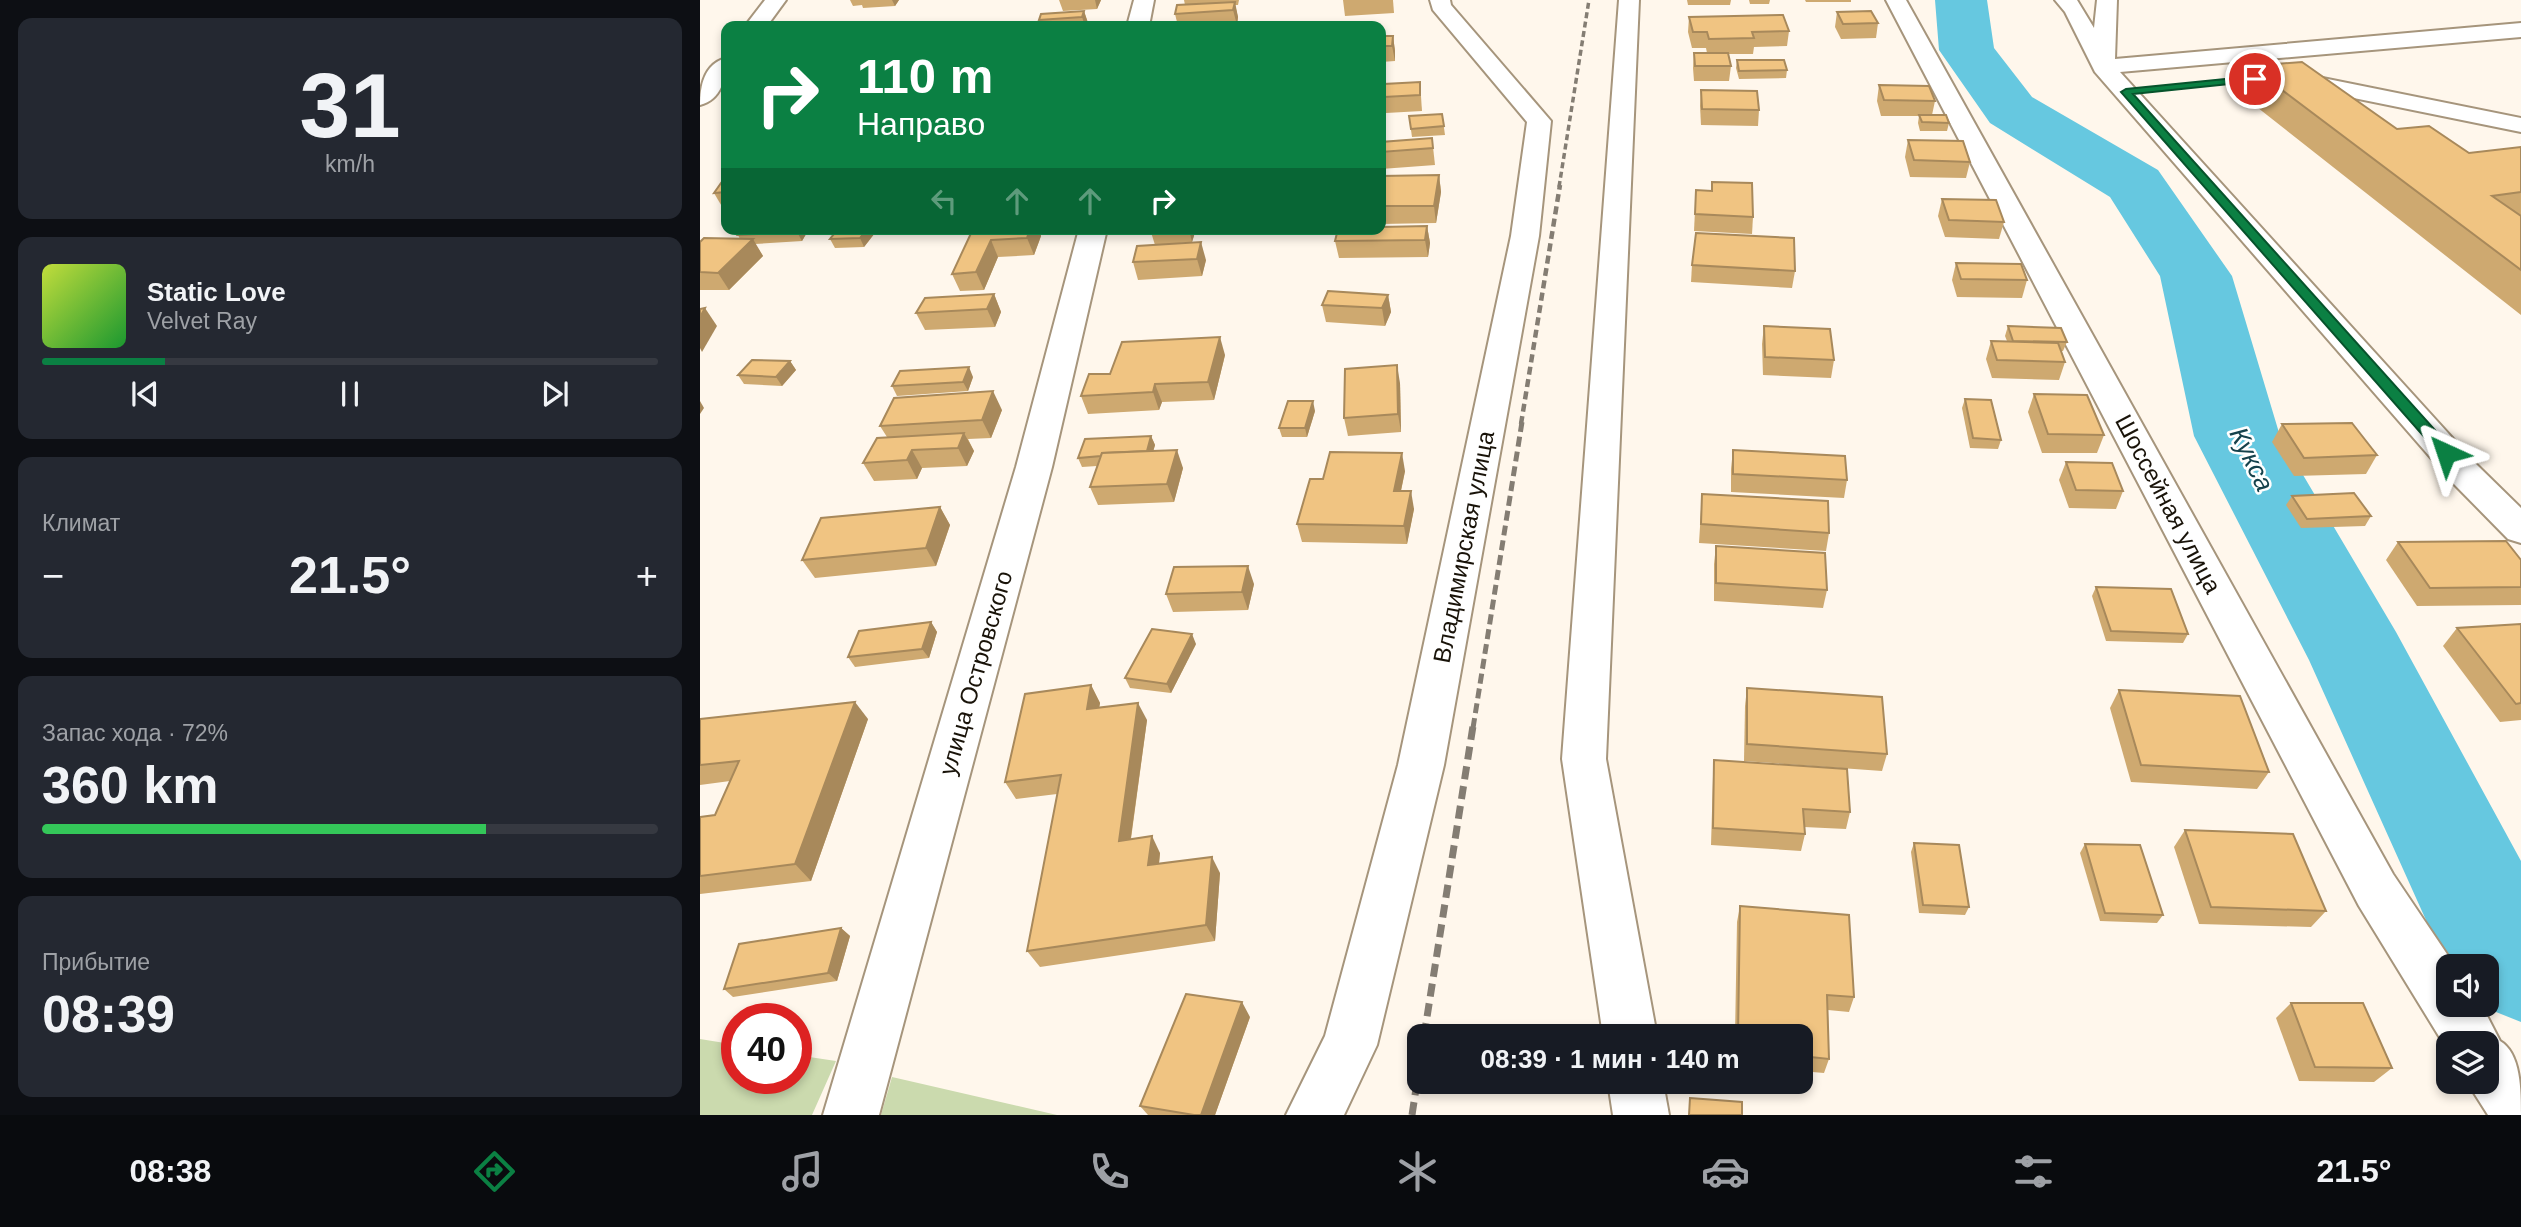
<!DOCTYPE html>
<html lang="ru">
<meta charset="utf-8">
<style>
:root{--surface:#171b24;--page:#242831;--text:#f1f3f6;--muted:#9ea1a6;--line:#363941;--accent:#0b8043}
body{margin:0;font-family:Arial,sans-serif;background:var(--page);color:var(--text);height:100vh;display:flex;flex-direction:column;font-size:26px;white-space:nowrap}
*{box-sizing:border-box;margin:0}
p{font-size:23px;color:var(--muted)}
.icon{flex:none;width:38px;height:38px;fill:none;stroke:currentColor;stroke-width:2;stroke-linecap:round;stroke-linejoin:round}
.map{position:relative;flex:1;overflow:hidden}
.sheet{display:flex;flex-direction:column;gap:18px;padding:18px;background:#0d0f14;width:700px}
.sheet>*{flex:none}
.top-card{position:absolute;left:21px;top:21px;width:665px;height:214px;border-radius:14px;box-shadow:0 4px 10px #0003;background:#0b8043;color:#fff;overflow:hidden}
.fabs{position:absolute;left:1736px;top:954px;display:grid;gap:14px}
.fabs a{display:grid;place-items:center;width:63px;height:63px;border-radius:14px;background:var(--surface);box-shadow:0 4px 10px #0003;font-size:35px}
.speed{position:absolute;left:21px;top:1003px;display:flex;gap:14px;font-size:35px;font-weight:700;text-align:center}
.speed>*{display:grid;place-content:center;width:91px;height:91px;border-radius:50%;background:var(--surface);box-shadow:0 4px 10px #0003;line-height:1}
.speed .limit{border:10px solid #d22;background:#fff;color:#111}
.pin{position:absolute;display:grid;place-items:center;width:60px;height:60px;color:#fff;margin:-30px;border:4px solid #fff;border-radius:50%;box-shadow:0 2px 7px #0007}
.me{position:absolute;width:77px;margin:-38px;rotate:318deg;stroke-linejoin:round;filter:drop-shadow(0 0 5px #0008)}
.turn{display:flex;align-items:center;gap:24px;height:147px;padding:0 21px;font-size:32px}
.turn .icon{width:91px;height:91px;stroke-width:2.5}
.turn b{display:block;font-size:49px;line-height:60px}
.lanes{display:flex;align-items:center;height:66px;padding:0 21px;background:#0003;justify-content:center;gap:35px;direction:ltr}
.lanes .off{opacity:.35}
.big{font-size:52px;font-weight:800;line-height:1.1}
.sheet .card{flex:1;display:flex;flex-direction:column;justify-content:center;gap:10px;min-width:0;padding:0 24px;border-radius:14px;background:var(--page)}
.sheet .dial{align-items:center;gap:0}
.dial b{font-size:91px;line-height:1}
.song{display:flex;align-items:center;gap:21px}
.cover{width:84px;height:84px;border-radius:10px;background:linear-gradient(135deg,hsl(70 70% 55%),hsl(130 70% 35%))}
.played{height:7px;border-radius:4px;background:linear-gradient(90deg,var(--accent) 20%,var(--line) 20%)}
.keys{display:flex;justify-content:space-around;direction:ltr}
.heat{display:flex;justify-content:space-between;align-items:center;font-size:38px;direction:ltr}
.charge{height:10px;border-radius:5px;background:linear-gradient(90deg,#34c759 72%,var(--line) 0)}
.trip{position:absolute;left:707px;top:1024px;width:406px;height:70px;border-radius:14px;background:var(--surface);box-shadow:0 4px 10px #0003;font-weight:800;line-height:70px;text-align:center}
.menu{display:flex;height:112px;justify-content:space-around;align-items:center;background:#090b0e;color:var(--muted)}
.menu .icon{width:49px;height:49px}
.menu .selected{color:var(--accent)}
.menu b{font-size:32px;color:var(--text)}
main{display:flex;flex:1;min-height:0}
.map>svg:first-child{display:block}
</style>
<main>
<section class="sheet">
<div class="card dial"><b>31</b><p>km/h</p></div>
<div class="card">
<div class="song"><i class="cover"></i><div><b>Static Love</b><p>Velvet Ray</p></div></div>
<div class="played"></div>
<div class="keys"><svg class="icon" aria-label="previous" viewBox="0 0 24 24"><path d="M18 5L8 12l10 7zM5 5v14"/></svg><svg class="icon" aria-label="pause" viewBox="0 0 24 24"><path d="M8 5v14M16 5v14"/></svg><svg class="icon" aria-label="next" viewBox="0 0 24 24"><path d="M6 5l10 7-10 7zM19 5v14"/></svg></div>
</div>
<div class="card"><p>Климат</p>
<div class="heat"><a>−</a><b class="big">21.5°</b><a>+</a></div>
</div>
<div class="card"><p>Запас хода · 72%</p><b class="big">360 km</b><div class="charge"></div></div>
<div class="card"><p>Прибытие</p><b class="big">08:39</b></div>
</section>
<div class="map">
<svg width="1821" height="1115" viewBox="0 0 1821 1115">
<rect width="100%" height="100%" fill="#fff7ec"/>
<g fill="#cbdaae">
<polygon points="0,1039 37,1045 37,1078 96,1078 96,1055 136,1061 112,1115 0,1115"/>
<polygon points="192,1077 357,1115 181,1115"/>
</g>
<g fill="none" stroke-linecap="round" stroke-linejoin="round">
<polygon fill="#66c8e0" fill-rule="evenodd" points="1235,0 1287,0 1294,48 1332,97 1458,170 1532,276 1580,436 1696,632 1821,861 1821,1022 1776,1004 1787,1004 1787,966 1748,966 1748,969 1609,660 1494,436 1460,276 1410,197 1290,123 1239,50"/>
<g stroke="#a6957c" stroke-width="4">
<g id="minor">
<polygon points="65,0 86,0 67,26 45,26"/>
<polygon points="434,0 454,0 449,26 427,26"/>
<polygon points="730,0 750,0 751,5 851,121 839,236 744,765 677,1045 644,1115 586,1115 625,1036 698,765 811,236 827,122 733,10"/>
<polygon points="919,0 939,0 906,759 957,1036 903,1036 862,759"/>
<path d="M1186 0H1206L1693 874 1755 966H1748V1004H1781L1800 1041C1821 1053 1821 1091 1821 1115H1788L1767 1082H1787V1043H1748V1051L1659 906Z"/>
<polygon points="1355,0 1377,0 1394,28 1397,0 1417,0 1415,59 1821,23 1821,37 1420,72 1777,465 1821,508 1821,543 1808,539 1751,481 1395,72 1365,12"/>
<path d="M26 58C27 77 21 100 0 105 0 86 4 64 26 58Z"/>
<polygon points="1588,71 1821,118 1821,132 1580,83 1576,78 1580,73"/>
<polygon points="379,229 407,229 352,467 179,1115 123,1115 316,467"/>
<polygon points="908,1082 963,1082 969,1115 913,1115"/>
</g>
</g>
<use href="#minor" fill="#fff" fill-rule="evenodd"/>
<polyline stroke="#847d73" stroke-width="3.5" stroke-dasharray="6 3.5" stroke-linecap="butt" points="859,187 889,0"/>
<polyline stroke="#847d73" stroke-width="4.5" stroke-dasharray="8 4.5" stroke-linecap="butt" points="821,424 860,185"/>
<polyline stroke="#847d73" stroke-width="5" stroke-dasharray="10 5" stroke-linecap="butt" points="773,728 822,422"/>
<g stroke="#847d73" stroke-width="7" stroke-dasharray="13 7" stroke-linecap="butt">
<polyline points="724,1036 773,726"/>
<polyline points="712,1115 719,1069"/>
</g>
</g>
<g fill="#cea970">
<polygon points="150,0 199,0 195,6 163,8 162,5 153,6"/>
<polygon points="359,0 401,0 397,9 363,11"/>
<polygon points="484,0 539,0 538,5 535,5 538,17 537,25 478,26 475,14 485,5"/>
<polygon points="643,0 693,0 694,13 645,16"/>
<polygon points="987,0 1031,0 1030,5 988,5"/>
<polygon points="1049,0 1070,0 1069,4 1050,4"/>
<polygon points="1105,0 1151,0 1151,2 1106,2"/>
<polygon points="384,11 389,26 341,26 339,20"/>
<polygon points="1137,12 1178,23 1176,38 1141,39 1135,27"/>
<polygon points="989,17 1089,31 1087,46 1054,47 1053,54 1028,54 1031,66 1029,81 994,81 993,68 994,53 1007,53 1006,48 992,48 988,32"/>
<polygon points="681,36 693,36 695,51 695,61 681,62"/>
<polygon points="1037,60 1087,70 1086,78 1039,79 1036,68"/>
<polygon points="1550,66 1697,129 1769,153 1821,147 1821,315 1539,93"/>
<polygon points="720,82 722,111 686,113 684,97"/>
<polygon points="1179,85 1235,101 1232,115 1249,123 1247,131 1220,131 1218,123 1219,116 1181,116 1177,101"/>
<polygon points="1001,90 1059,110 1058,126 1001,125 1000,106"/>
<polygon points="742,114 745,135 712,137 709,116"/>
<polygon points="732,138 735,165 681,169 681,142"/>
<polygon points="1208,140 1270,162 1266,178 1210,177 1205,157"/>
<polygon points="739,175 741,192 736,223 681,224 681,176"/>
<polygon points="26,176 26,210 24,210 14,193"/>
<polygon points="996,190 1053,217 1052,234 994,231"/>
<polygon points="1242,199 1304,222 1299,239 1245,237 1238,216"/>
<polygon points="727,226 730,243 728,257 639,258 635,241"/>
<polygon points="109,229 102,241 55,244 63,256 29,290 0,290 0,242 40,239 38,235"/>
<polygon points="178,229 164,247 135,248 130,239"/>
<polygon points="273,229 339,229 341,236 334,255 298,257 284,290 260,291 252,274"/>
<polygon points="450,229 496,229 492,242 455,245"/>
<polygon points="437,246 506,260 502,276 438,280 433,262"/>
<polygon points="1256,263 1327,280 1322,298 1257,297 1252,280"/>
<polygon points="992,265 1095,271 1092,288 991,282"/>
<polygon points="294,294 301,312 295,327 225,330 216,313"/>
<polygon points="688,295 691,312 685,326 626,322 622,305"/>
<polygon points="1064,326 1134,360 1131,378 1063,375 1062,344"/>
<polygon points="1308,326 1367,342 1363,351 1361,351 1365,362 1359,380 1292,378 1286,359 1291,341 1307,341 1305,336"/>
<polygon points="525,355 514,400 462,402 459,410 388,414 381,396 410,374"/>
<polygon points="90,361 96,370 82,386 44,384 38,375"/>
<polygon points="273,377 268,391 197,396 192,386"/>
<polygon points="700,383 701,432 648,436 644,418"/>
<polygon points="1334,394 1404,435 1397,453 1342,453 1328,412"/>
<polygon points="1265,399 1301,440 1298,449 1270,448 1262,408"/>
<polygon points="302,410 291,438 268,439 274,451 267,466 222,468 217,479 174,481 163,463 187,437 180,426"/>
<polygon points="615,411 607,437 582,437 579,428"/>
<polygon points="1582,424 1677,455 1666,474 1594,476 1572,442"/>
<polygon points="451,436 455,445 453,451 483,468 474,502 398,505 390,487 397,466 382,467 378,458"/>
<polygon points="1033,450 1147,480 1144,498 1031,492 1031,469"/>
<polygon points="1366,462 1423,491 1416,509 1369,508 1359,480"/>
<polygon points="705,471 701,491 714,509 707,544 602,542 597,524 623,479"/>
<polygon points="1002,494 1129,533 1126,551 999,543"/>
<polygon points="1592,496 1671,516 1665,526 1601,528 1586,505"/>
<polygon points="240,507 250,525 236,566 115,578 102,560"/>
<polygon points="1698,542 1821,560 1821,605 1717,606 1686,560"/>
<polygon points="1016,546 1127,590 1123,608 1014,601 1014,564"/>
<polygon points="554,584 548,610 473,612 466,594"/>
<polygon points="1396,587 1488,634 1483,643 1406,641 1392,596"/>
<polygon points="231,622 237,632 229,658 155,667 148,657"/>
<polygon points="1821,624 1821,720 1800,722 1743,646 1757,628"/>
<polygon points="496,644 471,693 430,688 425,678"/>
<polygon points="391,685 400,703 399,707 447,720 431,839 460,853 459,864 520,873 515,941 340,967 327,951 357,794 316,799 305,782"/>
<polygon points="1047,688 1187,754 1182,771 1044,761 1045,706"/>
<polygon points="1419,690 1569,772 1557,789 1431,782 1410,708"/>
<polygon points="0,719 168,719 111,881 0,894 0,817 15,815 30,781 0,785"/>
<polygon points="1014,760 1150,812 1146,829 1104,827 1105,834 1101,851 1011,845 1013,777"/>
<polygon points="1485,830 1626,911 1611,927 1499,924 1474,847"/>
<polygon points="1214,843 1269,907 1265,915 1219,913 1211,852"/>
<polygon points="1385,844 1463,915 1457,923 1400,921 1380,853"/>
<polygon points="1040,906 1154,997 1149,1012 1128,1010 1129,1059 1124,1073 1101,1071 1101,1036 1035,1036 1037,922"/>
<polygon points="141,928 150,936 137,981 33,997 24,989"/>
<polygon points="1591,1003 1692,1068 1674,1082 1599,1081 1576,1018"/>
<polygon points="550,1017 515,1115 448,1115 440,1106"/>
</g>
<g fill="#a8895b">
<polygon points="192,0 199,0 195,6"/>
<polygon points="395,0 401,0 397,9"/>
<polygon points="535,2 538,17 537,25 533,10"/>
<polygon points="384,11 389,26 385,26 382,17"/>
<polygon points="693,36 695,51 695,61 692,46"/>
<polygon points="739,175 741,192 736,223 734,206"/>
<polygon points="727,226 730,243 728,257 725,240"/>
<polygon points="99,229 109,229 102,241 97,232"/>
<polygon points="167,229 178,229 164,247 160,238"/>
<polygon points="330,229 339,229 341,236 334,255 327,238"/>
<polygon points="489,229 496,229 492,242"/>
<polygon points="53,239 63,256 29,290 18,273"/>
<polygon points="291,240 298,257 284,290 276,272"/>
<polygon points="501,242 506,260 502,276 497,259"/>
<polygon points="294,294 301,312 295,327 287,309"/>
<polygon points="688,295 691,312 685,326 682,308"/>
<polygon points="5,308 17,326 2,352 0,348 0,317"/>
<polygon points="520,337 525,355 514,400 508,382"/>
<polygon points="90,361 96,370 82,386 76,377"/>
<polygon points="697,365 700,383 701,432 698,414"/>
<polygon points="269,367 273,377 268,391 263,382"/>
<polygon points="455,384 462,402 459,410 453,392"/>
<polygon points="293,391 302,410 291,438 282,420"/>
<polygon points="0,401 4,408 0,414"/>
<polygon points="613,401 615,411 607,437 605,428"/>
<polygon points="264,433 274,451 267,466 258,448"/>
<polygon points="451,436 455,445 450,463 446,454"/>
<polygon points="212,450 222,468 217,479 207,460"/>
<polygon points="477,450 483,468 474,502 467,484"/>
<polygon points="702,453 705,471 697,509 694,491"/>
<polygon points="711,491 714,509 707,544 704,526"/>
<polygon points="240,507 250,525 236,566 226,548"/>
<polygon points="548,566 554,584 548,610 542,592"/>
<polygon points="231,622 237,632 229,658 222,649"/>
<polygon points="492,634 496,644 471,693 467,684"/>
<polygon points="391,685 400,703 396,727 387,709"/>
<polygon points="155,702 168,719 111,881 95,864"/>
<polygon points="438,703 447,720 428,858 419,841"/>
<polygon points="452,836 460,853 457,882 448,865"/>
<polygon points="512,857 520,873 515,941 506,925"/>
<polygon points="141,928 150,936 137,981 128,973"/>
<polygon points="542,1002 550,1017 515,1115 501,1115"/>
</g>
<g fill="#f0c482" stroke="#a8895b" stroke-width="2">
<polygon points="535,2 533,10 475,14 477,5"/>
<polygon points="384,11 382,17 339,20 341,14"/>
<polygon points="1171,11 1178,23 1143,24 1137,12"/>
<polygon points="1083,15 1089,31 1052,32 1054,38 1009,39 1007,32 993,32 989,17"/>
<polygon points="172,24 171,26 137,26"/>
<polygon points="681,36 693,36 692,46 681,46"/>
<polygon points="994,53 1028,53 1031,66 995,66"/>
<polygon points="1037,60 1084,60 1087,70 1039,71"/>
<polygon points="1602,62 1697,129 1729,126 1769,153 1821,147 1821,192 1792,196 1821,216 1821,270 1550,66"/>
<polygon points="720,82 720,95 684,97 684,84"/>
<polygon points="1179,85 1229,86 1235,101 1184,100"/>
<polygon points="1001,90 1057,91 1059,110 1002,109"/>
<polygon points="742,114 744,126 711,129 709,116"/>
<polygon points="1219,115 1246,115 1249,123 1222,122"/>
<polygon points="732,138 733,148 681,152 681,142"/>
<polygon points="1208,140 1263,141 1270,162 1214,160"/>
<polygon points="739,175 734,206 681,206 681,176"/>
<polygon points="26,176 26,192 14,193"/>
<polygon points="1012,182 1052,183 1053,217 995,214 996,190 1012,191"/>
<polygon points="1242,199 1296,200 1304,222 1249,220"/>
<polygon points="727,226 725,240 635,241 638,229 681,229 681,227"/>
<polygon points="43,229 99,229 97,232 38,235"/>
<polygon points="138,229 167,229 160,238 130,239"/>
<polygon points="273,229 330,229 327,238 291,240 276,272 252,274"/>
<polygon points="996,233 1094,238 1095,271 992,265"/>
<polygon points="4,238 53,239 18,273 0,272 0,242"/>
<polygon points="501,242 497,259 433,262 437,246"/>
<polygon points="1256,263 1321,264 1327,280 1261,279"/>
<polygon points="628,291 688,295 682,308 622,305"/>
<polygon points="294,294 287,309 216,313 225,298"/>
<polygon points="5,308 0,317 0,309"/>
<polygon points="1064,326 1130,329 1134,360 1065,357"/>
<polygon points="1308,326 1361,328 1367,342 1313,341"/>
<polygon points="520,337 508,382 455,384 453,392 381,396 389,374 410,374 422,342"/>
<polygon points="1291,341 1358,343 1365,362 1297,360"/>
<polygon points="52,360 90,361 76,377 38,375"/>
<polygon points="697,365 698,414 644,418 645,369"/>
<polygon points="269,367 263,382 192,386 200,371"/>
<polygon points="293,391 282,420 180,426 194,398"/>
<polygon points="1334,394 1387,395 1404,435 1348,434"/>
<polygon points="1265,399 1291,400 1301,440 1273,438"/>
<polygon points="588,401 613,401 605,428 579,428"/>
<polygon points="1652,423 1677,455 1604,458 1582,424"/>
<polygon points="264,433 258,448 212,450 207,460 163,463 177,438"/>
<polygon points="451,436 447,451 402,453 401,456 378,458 385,439"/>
<polygon points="477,450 467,484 390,487 402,453"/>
<polygon points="1033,450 1145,456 1147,480 1033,474"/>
<polygon points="630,452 702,453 694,491 711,491 704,526 597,524 610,479 623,479"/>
<polygon points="1366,462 1412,463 1423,491 1376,490"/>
<polygon points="1654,493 1671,516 1607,519 1592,496"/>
<polygon points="1002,494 1128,501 1129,533 1001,524"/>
<polygon points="240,507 226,548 102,560 121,518"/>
<polygon points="1806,541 1821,560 1821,587 1730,588 1698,542"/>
<polygon points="1016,546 1125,553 1127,590 1016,583"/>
<polygon points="548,566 542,592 466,594 474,567"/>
<polygon points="1396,587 1471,589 1488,634 1411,631"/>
<polygon points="231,622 222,649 148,657 159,631"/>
<polygon points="1821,624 1821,703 1816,704 1757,628"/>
<polygon points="452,629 492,634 467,684 425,678"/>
<polygon points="391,685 387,709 438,703 419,841 452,836 448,865 512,857 506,925 327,951 361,775 305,782 325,694"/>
<polygon points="1047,688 1182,697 1187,754 1047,744"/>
<polygon points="1419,690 1540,696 1569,772 1441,765"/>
<polygon points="155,702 95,864 0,876 0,817 15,815 39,761 0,765 0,719"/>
<polygon points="1014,760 1147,769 1150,812 1103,809 1105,834 1013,828"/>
<polygon points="1485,830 1593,834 1626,911 1511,907"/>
<polygon points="1214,843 1259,845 1269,907 1223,905"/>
<polygon points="1385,844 1440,845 1463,915 1405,913"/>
<polygon points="1040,906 1149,915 1154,997 1127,995 1129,1059 1101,1056 1101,1036 1038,1036"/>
<polygon points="141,928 128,973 24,989 39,944"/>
<polygon points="486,994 542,1002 501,1115 494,1115 440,1106"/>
<polygon points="1591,1003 1663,1003 1692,1068 1615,1067"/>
<polygon points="990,1098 1042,1102 1042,1115 989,1115"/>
</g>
<polygon fill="#0b8043" stroke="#07532c" stroke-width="2" points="1555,76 1560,79 1558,81 1433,94 1752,449 1754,453 1752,456 1741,456 1421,92 1426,89"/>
<g text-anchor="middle" stroke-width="5" stroke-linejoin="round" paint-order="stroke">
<g font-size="24" fill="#191309" stroke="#fff">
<text transform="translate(1468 504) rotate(62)" y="8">Шоссейная улица</text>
<text transform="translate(764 547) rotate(-79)" y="8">Владимирская улица</text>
<text transform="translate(276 673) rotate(-74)" y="8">улица Островского</text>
</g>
<g font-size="26" font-style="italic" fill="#15424c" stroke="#fff">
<text transform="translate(1552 459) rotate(64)" y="9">Кукса</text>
</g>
</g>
</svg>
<div class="fabs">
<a><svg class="icon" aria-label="sound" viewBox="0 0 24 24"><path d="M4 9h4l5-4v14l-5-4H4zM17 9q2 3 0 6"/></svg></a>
<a><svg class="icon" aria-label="layers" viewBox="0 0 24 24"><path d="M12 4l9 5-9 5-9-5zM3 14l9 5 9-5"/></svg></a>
</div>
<div class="speed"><div class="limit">40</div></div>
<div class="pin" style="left:1555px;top:79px;background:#d93025"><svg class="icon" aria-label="arrive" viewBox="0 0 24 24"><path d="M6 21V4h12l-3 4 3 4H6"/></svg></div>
<svg class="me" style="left:1746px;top:453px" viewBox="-20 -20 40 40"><path d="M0-17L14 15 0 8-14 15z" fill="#0b8043" stroke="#fff" stroke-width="4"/></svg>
<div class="trip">08:39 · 1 мин · 140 m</div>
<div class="top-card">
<div class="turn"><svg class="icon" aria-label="right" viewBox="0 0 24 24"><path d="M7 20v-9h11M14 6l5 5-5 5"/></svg><div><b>110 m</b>Направо</div></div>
<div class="lanes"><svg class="icon off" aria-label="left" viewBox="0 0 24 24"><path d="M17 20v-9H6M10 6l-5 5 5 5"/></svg><svg class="icon off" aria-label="ahead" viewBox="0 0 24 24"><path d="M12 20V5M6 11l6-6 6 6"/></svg><svg class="icon off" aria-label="ahead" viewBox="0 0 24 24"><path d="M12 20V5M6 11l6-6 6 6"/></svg><svg class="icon" aria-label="right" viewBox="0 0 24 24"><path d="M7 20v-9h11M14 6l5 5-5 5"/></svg></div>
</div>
</div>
</main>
<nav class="menu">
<b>08:38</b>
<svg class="icon selected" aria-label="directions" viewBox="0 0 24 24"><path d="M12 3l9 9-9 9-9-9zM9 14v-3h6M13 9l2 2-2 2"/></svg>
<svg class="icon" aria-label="music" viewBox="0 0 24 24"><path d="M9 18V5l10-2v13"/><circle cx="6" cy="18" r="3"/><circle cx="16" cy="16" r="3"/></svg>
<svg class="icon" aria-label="phone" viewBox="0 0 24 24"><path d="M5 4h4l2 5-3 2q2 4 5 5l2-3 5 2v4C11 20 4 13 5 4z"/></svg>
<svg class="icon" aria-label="climate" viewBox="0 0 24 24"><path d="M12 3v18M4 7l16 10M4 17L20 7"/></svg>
<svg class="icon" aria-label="car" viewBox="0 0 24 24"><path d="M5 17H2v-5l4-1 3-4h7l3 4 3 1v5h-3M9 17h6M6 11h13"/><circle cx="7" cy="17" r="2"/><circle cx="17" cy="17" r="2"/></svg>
<svg class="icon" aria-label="filters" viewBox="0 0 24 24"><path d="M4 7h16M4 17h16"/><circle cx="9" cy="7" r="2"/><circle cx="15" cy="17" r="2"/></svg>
<b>21.5°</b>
</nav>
